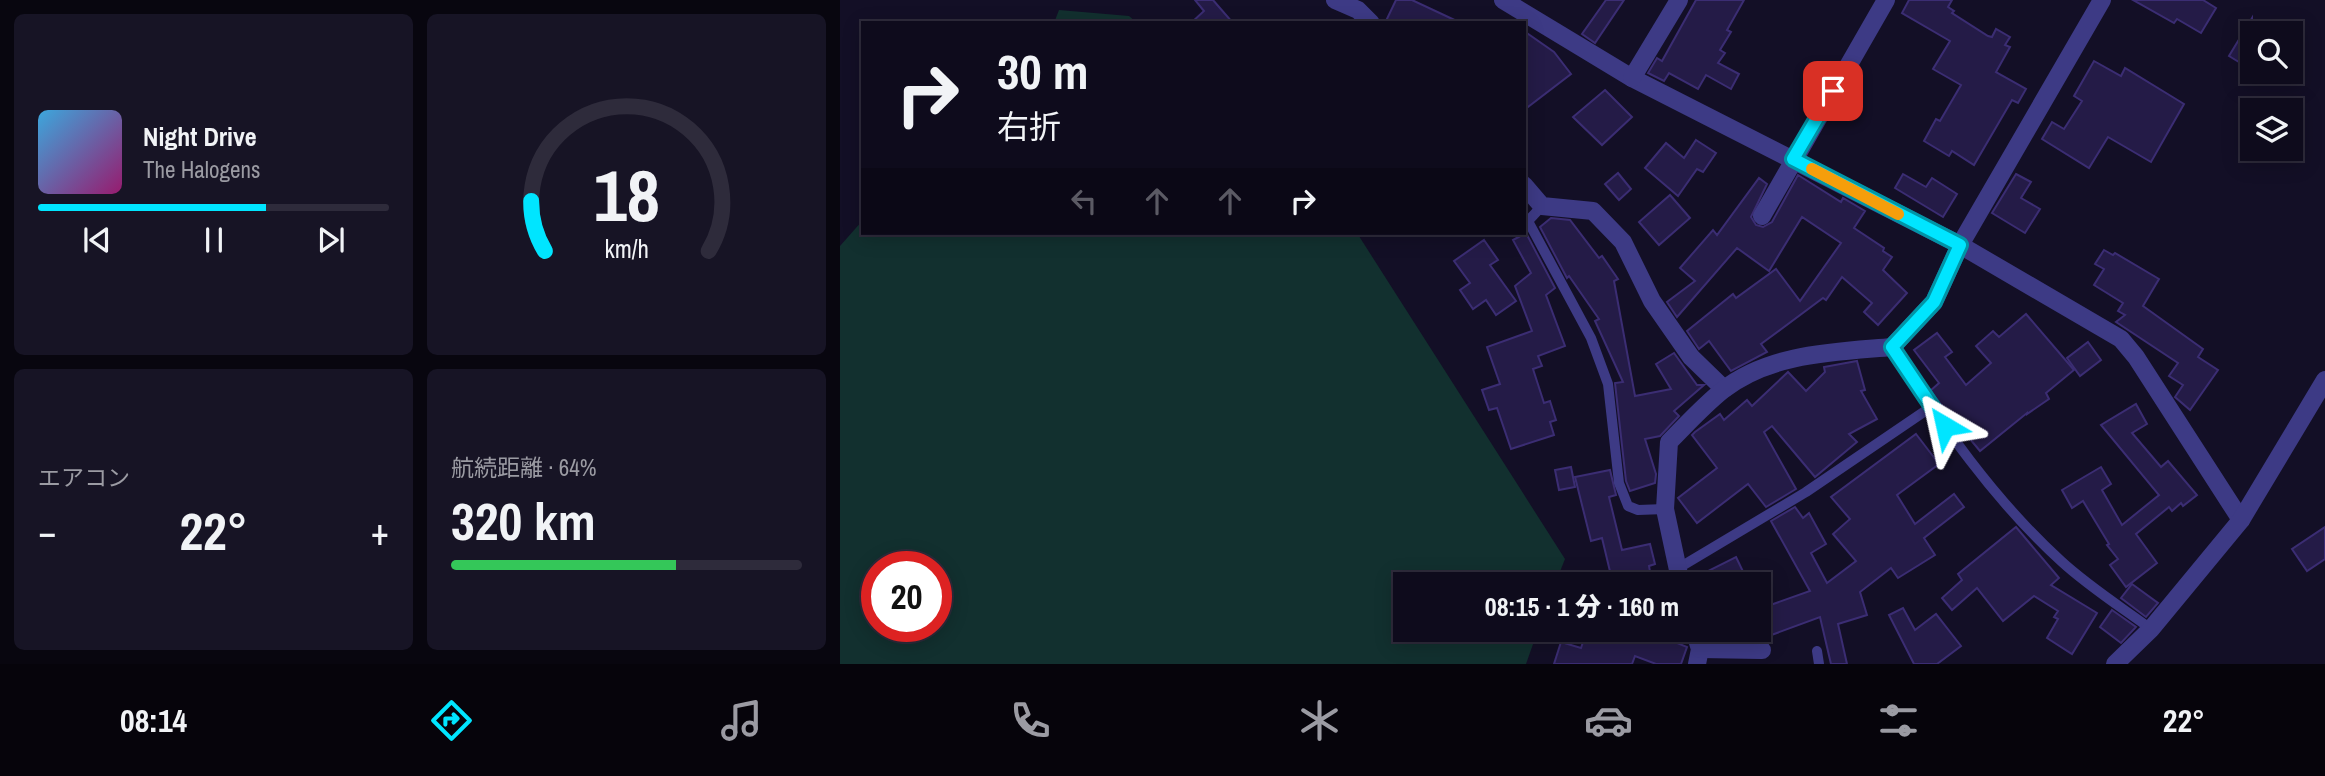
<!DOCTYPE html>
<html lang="ja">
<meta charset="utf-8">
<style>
:root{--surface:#0e0b1c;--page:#171425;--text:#f1f3f6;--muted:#9b9ba3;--line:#2e2b3b;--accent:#00e5ff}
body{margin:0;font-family:"Archivo Narrow","Noto Sans JP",sans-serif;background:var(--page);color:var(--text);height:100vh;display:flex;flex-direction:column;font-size:26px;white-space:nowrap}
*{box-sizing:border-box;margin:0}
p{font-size:23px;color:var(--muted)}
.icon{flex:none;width:38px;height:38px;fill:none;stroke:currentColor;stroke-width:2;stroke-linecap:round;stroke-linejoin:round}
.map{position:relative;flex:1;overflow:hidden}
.panel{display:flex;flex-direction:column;gap:14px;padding:14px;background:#08060f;width:840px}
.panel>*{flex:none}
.top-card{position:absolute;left:21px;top:21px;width:665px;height:214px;border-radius:0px;box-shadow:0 4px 18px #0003,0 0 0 2px var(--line);background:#0e0b1c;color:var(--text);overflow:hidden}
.controls{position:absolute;left:1400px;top:21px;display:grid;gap:14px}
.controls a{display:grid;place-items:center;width:63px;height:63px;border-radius:0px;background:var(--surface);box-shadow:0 4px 18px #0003,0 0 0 2px var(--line);font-size:35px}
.speed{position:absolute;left:21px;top:551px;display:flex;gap:14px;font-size:35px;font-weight:700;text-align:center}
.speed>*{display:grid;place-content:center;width:91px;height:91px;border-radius:50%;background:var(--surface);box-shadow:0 4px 18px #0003,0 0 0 2px var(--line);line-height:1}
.speed .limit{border:10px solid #d22;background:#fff;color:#111}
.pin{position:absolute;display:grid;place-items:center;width:60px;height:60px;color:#fff;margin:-30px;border-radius:14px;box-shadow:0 4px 10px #0006}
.me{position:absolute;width:77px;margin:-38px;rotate:324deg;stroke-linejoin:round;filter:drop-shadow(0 0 5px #0008)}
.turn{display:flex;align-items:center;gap:24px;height:147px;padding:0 21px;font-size:32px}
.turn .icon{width:91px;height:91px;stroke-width:2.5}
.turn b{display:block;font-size:49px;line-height:60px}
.lanes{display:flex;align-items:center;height:66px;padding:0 21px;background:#0003;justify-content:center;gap:35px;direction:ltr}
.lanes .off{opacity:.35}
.big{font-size:52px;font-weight:800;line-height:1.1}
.panel .card{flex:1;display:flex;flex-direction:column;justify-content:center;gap:10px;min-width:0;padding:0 24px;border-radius:10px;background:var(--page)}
.panel .dial{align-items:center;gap:0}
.dial svg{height:182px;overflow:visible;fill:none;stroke:var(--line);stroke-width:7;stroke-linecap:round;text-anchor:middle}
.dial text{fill:var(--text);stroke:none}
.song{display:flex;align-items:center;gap:21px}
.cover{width:84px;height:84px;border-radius:10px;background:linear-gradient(135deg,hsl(200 70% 55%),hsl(320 70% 35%))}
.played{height:7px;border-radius:4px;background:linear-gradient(90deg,var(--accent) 65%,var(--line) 65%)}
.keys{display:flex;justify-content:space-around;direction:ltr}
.heat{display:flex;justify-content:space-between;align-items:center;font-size:38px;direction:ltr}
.charge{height:10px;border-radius:5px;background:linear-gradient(90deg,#34c759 64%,var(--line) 0)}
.panel .tiles{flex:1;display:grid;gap:14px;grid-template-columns:repeat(2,1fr)}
.trip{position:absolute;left:553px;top:572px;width:378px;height:70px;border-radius:0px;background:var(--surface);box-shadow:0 4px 18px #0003,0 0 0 2px var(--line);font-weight:800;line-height:70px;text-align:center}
.tab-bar{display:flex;height:112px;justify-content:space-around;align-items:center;background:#06040b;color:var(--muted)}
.tab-bar .icon{width:49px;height:49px}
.tab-bar .active{color:var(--accent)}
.tab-bar b{font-size:32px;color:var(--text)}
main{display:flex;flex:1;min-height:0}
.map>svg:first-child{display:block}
</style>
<main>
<section class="panel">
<div class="tiles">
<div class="card">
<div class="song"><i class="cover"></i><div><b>Night Drive</b><p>The Halogens</p></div></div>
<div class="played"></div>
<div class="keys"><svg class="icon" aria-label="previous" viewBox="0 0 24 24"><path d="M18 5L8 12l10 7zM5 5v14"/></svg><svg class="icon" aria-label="pause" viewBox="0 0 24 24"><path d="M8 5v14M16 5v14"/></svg><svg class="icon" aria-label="next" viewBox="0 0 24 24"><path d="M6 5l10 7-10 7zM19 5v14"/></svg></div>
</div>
<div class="card dial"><svg viewBox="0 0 100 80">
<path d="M14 69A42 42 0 1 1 86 69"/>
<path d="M14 69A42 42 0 0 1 8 47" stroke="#00e5ff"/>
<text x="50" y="56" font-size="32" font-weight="700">18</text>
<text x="50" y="72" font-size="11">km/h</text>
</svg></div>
<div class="card"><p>エアコン</p>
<div class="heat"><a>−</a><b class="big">22°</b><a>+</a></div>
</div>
<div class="card"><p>航続距離 · 64%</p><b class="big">320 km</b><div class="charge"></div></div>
</div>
</section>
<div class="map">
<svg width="1485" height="664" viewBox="0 0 1485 664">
<rect width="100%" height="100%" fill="#130f26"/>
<g fill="#12302f" fill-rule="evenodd">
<polygon points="219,10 289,16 297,23 214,23"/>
<path d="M23 220V233H517L725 559 715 584H565V630H698L686 664H0V246ZM37 567H96V626H37Z"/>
</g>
<g fill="#241b47" stroke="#3b2d73" stroke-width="2">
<polygon points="355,0 373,0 393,23 351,23 364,11"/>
<polygon points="556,0 572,0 621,23 545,23"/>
<polygon points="766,0 784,0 755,43 742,34"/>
<polygon points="856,0 904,0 887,30 891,32 880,50 885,53 878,63 899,74 891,89 866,75 858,89 829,73 824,81 808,73 817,58 822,61"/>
<polygon points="1069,0 1112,0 1108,7 1114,11 1112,13 1148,36 1152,37 1156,29 1170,37 1165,45 1170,47 1156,72 1186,89 1178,103 1172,100 1134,165 1112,151 1109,156 1084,141 1096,119 1100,121 1121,85 1093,69 1110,41 1062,13"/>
<polygon points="1293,0 1363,0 1376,8 1361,33 1337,19 1334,23"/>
<polygon points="1412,18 1412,70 1389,56"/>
<polygon points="684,31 714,52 731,74 684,110"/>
<polygon points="1254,61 1281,76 1285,68 1344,104 1311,162 1268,137 1249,168 1202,139 1212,122 1224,129 1242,101 1234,96"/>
<polygon points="765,90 792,117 762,145 733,117"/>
<polygon points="856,140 876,153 863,172 857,169 838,196 805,168 826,143 844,158"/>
<polygon points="778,173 791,189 779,200 765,184"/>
<polygon points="1063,174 1086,187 1092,178 1117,194 1103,217 1055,188"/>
<polygon points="1176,174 1191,182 1181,198 1200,209 1185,233 1152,213"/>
<polygon points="958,175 1001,202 1003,198 1025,211 1014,228 1044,248 1043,251 1052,257 1043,270 1067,293 1038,325 1024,312 1032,303 1002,277 986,300 983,298 921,344 927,352 891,371 869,341 859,349 847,331 893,294 896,298 936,269 960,301 1001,243 962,217 929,271 897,248 837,317 827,302 855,281 840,268 873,230 877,235 919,178 927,184 911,217 916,225 923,227 932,222"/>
<polygon points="830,195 850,218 819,245 799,222"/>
<polygon points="711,218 730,220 759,258 762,256 778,279 774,281 795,396 831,389 816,364 834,353 857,385 864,385 834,411 839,416 820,436 805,439 816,474 815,483 790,491 786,481 775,383 783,382 755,321 759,319 729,276 727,278 700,227"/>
<polygon points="686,233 715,288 706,295 725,346 698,356 702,366 693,369 704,403 710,401 716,420 710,422 714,435 671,449 657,408 649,410 642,390 660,384 647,347 692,331 675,286 691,273 673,240"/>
<polygon points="644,240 658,260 650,265 676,301 656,315 646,300 633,309 620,290 630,283 614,261"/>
<polygon points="1264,250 1273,255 1275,253 1319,279 1303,306 1363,349 1358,357 1378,370 1350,410 1335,397 1343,385 1329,376 1338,363 1276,322 1285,315 1278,311 1283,303 1254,285 1264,269 1255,264"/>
<polygon points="1186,314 1234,370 1206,393 1209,399 1187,414 1187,413 1140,451 1090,391 1099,383 1074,350 1097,333 1112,352 1105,357 1126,385 1151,363 1136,346 1153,331 1159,337"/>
<polygon points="1248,342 1261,360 1240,376 1227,358"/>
<polygon points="1017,361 1025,390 1021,391 1037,419 1009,434 1017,442 975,477 932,426 924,432 956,489 926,507 908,484 857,523 838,498 877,468 852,435 855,432 880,414 884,420 907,400 912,406 948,372 966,391 985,372 984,367"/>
<polygon points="1296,404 1307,424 1292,433 1321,467 1328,461 1357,495 1343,506 1341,503 1332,511 1329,507 1296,534 1317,563 1286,587 1270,565 1278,559 1267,545 1269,544 1243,501 1232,508 1222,490 1261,467 1271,484 1262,490 1282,525 1319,495 1261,425"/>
<polygon points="1076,434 1099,464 1057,495 1075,524 1114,494 1124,507 1084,538 1095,555 1058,578 1051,568 1020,592 1027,615 998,624 1007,664 991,664 980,617 926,637 919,622 919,609 970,591 931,521 955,507 963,518 969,513 986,544 971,553 987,583 1016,561 993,534 1010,519 991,497"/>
<polygon points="731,467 735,487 719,490 715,470"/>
<polygon points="770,470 776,495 769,497 782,550 810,544 815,564 809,566 811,577 808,578 809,584 773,584 762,538 751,541 735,477"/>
<polygon points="1176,527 1219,578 1211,585 1257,613 1232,654 1207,638 1218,619 1214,617 1218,611 1194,596 1163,621 1137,588 1112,610 1102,598 1122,580 1118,574"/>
<polygon points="1485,527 1485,559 1467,571 1452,549"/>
<polygon points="896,557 909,584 852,584 852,579"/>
<polygon points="1292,584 1318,603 1306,617 1281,598"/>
<polygon points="1063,608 1075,630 1096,614 1121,646 1097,664 1074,664 1049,615"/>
<polygon points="1272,610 1296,627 1281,643 1260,627"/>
<polygon points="747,630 806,630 847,647 841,664 816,664 795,656 792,664 714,664 721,642 741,648"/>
</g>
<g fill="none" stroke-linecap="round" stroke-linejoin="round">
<g stroke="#3d3a85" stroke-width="10">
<polyline points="702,206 688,221 751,338 768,384 779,483 788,506 798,510 825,509"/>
<path d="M1052 347C1101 424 1154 500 1221 561 1248 586 1281 607 1311 629"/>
<polyline points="837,569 966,492 1091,407"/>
<polyline points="977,651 979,664"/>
</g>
<g stroke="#3d3a85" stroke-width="18">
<polyline points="495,0 518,10 531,23"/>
<polyline points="663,0 792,78 1120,245 1281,339 1296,357 1401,520"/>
<polyline points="792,78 839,0"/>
<polyline points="684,185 702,206 753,211 783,242 812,301 851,357 884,389"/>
<polyline points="922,216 1046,0"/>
<path d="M841 584 825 509 829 442C846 425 864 405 883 390 930 353 995 352 1052 347L1094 302 1120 245 1262 0"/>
<polyline points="854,630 860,649 857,664"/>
<polyline points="860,649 922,650"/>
<polyline points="1275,664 1311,629 1401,520 1485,380"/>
</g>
</g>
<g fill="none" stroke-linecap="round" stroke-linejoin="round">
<g stroke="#0095a6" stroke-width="18">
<polyline id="route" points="993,91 953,159 1120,245 1094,302 1052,347 1105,426"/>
</g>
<use href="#route" stroke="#00e5ff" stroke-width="12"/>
<polyline stroke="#f59e0b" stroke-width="12" points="972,169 1058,214"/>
</g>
</svg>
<div class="controls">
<a><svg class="icon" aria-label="search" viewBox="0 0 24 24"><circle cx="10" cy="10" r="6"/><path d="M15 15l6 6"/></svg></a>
<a><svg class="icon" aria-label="layers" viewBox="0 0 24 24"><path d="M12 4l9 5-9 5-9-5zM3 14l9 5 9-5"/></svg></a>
</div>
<div class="speed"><div class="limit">20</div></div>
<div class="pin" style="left:993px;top:91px;background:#d93025"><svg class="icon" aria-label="arrive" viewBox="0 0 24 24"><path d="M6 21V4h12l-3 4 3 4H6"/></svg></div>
<svg class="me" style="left:1105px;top:426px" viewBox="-20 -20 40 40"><path d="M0-17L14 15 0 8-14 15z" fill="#00e5ff" stroke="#fff" stroke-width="4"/></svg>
<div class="trip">08:15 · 1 分 · 160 m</div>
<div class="top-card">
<div class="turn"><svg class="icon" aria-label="right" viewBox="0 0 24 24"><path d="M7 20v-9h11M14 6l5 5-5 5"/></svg><div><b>30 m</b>右折</div></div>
<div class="lanes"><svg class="icon off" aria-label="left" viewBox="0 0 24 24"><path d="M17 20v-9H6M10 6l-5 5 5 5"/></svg><svg class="icon off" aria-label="ahead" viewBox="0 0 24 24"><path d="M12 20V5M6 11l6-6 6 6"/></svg><svg class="icon off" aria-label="ahead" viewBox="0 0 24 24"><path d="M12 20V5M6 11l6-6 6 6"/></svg><svg class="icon" aria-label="right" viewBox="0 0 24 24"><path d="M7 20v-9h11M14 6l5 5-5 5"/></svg></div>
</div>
</div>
</main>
<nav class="tab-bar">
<b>08:14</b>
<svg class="icon active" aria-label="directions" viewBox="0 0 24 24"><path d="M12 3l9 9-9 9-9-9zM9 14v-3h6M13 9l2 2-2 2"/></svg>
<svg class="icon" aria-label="music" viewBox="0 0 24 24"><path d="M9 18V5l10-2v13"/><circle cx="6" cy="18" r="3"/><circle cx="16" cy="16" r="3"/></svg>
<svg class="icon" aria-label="phone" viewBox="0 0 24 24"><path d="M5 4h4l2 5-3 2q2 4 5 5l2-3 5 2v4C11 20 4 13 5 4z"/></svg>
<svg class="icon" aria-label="climate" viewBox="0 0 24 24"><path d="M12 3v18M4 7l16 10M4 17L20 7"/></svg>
<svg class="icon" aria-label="car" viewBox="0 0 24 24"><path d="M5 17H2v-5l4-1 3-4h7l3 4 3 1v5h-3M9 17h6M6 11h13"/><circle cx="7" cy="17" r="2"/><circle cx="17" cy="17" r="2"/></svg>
<svg class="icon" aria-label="filters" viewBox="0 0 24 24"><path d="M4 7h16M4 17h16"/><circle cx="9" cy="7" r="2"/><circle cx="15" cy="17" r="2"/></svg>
<b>22°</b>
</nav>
